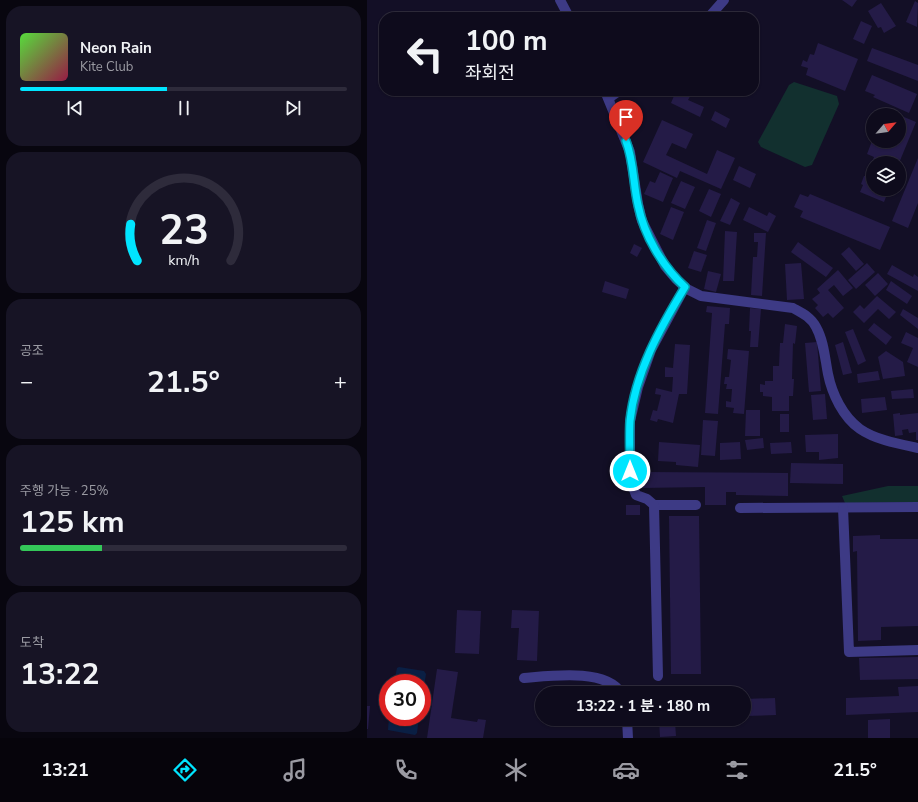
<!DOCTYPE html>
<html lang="ko">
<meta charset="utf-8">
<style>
:root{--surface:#0e0b1c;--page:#171425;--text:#f1f3f6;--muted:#9b9ba3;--line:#2e2b3b;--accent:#00e5ff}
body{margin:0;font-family:"Nunito Sans","Noto Sans KR",sans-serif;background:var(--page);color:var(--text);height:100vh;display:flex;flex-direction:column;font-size:15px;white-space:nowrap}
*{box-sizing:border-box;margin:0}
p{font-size:13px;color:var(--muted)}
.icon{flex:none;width:22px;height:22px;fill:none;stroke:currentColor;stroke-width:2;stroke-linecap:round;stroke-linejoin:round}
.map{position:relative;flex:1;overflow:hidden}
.details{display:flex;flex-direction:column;gap:6px;padding:6px;background:#08060f;width:367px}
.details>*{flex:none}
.top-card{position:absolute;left:12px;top:12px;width:380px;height:84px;border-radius:16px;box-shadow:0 1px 3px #0004,0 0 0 1px var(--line);background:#0e0b1c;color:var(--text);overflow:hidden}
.needle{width:26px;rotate:62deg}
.tools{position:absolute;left:499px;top:108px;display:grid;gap:8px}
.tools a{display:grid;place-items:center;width:40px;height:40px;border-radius:50%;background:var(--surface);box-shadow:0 1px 3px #0004,0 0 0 1px var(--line);font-size:20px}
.speed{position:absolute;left:12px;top:674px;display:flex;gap:8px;font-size:20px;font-weight:700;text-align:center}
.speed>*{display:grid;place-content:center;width:52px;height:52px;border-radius:50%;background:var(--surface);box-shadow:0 1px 3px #0004,0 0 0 1px var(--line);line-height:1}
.speed .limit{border:6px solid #d22;background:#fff;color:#111}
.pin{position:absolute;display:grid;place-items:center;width:34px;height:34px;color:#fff;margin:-41px -17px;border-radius:50% 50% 50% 0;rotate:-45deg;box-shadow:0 0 4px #0007}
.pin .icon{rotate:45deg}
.me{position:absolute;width:44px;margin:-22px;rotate:0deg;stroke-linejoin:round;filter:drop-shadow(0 0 3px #0008)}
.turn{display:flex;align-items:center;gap:14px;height:84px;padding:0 20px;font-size:18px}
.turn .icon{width:52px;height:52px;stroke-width:2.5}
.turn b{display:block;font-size:28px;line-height:34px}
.big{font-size:30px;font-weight:700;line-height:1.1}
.details .card{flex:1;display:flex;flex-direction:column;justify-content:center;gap:6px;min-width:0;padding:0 14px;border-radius:16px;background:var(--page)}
.details .dial{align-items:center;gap:0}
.dial svg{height:104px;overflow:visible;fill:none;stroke:var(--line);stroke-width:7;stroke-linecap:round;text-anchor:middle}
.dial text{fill:var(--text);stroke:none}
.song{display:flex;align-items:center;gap:12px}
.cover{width:48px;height:48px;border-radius:6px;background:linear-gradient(135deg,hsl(110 70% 55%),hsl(340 70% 35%))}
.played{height:4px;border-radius:2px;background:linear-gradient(90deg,var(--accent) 45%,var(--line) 45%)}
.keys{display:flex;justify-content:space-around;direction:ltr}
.heat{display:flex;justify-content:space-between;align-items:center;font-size:22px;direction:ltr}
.charge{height:6px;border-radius:3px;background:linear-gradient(90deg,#34c759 25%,var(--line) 0)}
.trip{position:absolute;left:168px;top:686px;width:216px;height:40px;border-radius:20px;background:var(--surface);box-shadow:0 1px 3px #0004,0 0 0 1px var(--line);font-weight:700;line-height:40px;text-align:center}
.dock{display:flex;height:64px;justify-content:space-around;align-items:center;background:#06040b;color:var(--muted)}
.dock .icon{width:28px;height:28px}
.dock .current{color:var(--accent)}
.dock b{font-size:18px;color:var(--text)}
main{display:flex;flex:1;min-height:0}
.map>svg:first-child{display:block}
</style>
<main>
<section class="details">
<div class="card">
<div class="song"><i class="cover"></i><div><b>Neon Rain</b><p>Kite Club</p></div></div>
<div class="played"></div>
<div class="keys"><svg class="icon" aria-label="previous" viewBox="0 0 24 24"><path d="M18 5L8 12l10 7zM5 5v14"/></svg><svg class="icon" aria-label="pause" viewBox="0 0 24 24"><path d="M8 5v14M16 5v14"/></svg><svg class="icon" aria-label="next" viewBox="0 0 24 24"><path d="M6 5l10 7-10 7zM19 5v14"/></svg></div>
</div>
<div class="card dial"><svg viewBox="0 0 100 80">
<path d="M14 69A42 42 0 1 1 86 69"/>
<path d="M14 69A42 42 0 0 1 9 41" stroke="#00e5ff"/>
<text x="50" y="56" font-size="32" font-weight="700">23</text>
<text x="50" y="72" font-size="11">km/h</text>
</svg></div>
<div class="card"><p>공조</p>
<div class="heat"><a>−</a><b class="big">21.5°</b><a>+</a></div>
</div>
<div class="card"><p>주행 가능 · 25%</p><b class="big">125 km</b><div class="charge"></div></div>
<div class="card"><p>도착</p><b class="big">13:22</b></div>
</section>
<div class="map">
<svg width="551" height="738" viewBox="0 0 551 738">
<rect width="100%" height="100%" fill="#130f26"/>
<g fill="#12302f">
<polygon points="427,82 470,96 472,104 445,165 438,167 394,147 391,142 422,85"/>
<polygon points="521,486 551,486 551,502 478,503 475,496"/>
</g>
<g fill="#0a1f44">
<polygon points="32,667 57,671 59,674 55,699 55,683 27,683 30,668"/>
<polygon points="22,717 52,717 50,733 48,735 21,730"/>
</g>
<g fill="#241b47">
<polygon points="475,0 490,0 485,7"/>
<polygon points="548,1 551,3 550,27 539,22"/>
<polygon points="514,3 529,26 517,33 514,27 511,28 501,11"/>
<polygon points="494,21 505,26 497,44 486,39"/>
<polygon points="451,43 491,59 478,91 439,75 441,68 434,66 436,60 440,62 443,54 447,55"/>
<polygon points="505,48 551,65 551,81 500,61"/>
<polygon points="505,75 550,94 542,113 506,97 508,95 498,91"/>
<polygon points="309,91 326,91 321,100 337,107 333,117 304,103"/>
<polygon points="348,111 363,119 359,128 344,120"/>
<polygon points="525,112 549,122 532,163 506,163 506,189 522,189 517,202 493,192 496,185 494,184 497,176 499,176 507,157 500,154 505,141 512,143 513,141 532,141 532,115 524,115"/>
<polygon points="295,120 326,134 319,149 305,143 299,155 340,174 350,150 368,158 354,189 313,171 310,178 276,162"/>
<polygon points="551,158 551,203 541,228 525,221"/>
<polygon points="372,166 389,174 383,188 366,180"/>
<polygon points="293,172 306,178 296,202 277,194 283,181 288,183"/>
<polygon points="314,181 328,187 318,209 304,203"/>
<polygon points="342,189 354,194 344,217 332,211"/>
<polygon points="433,194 441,197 443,194 523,227 513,250 433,217 436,211 427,207"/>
<polygon points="364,198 373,203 363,225 353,221"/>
<polygon points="304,207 317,212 306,240 293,234"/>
<polygon points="382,207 400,216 402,212 409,216 401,232 376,220"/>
<polygon points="340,220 349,223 339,251 330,248"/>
<polygon points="358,231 370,232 367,281 356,281"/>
<polygon points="387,233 399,233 395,296 384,295 386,257 390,257 391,242 387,242"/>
<polygon points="431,242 466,268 459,277 424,252"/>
<polygon points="267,244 275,248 270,257 263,253"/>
<polygon points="482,247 497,264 489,271 474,254"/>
<polygon points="327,251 340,255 334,272 321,268"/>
<polygon points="434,263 437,299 420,300 418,264"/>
<polygon points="500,263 508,272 489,289 481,280"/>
<polygon points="525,265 546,277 547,274 551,277 551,291 520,274"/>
<polygon points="471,270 486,288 476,296 467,285 461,290 477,308 466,318 461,313 456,317 448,308 451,305 445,299 453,293 450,289"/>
<polygon points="341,271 354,274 349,292 337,289"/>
<polygon points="511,273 521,284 508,296 498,285"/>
<polygon points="238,281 262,289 259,299 235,292"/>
<polygon points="524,281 545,296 540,304 519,290"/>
<polygon points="510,296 529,312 522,319 511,309 497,323 486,312 493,305 497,309"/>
<polygon points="340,306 363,308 362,324 358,324 351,414 338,413 345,313 339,312"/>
<polygon points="383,308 394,309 391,347 383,347 384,331 382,331"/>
<polygon points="536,309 551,318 551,329 533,315"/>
<polygon points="507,323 525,337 519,345 501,330"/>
<polygon points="418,324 430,326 428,344 426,343 425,379 427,379 426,396 422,396 422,411 405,411 405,397 396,396 396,392 393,392 393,384 398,385 398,381 406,381 406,366 412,366 413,343 416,343"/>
<polygon points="486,329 499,361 491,365 478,332"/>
<polygon points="539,332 551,338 551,367 540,362 546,348 534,343"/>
<polygon points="450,342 454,391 442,392 438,343"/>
<polygon points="476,342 485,373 476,375 468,345"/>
<polygon points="308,344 323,345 320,394 312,394 306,423 291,419 290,422 283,420 286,410 290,411 294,395 288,394 289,388 305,392 306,377 298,377 298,367 306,368"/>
<polygon points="361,349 382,351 377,414 366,413 367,408 359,407 359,401 364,402 365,389 359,389 360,384 357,384 358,377 362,377 364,360 360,359"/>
<polygon points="519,351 536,362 538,376 516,379 511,357"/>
<polygon points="511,371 513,380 491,383 490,374"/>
<polygon points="546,389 547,398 525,399 524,391"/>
<polygon points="458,394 460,419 446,420 444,395"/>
<polygon points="518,397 520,410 495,413 494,399"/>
<polygon points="379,410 393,410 393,436 378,436"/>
<polygon points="533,413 533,415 551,413 551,440 549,440 549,432 542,433 541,429 535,430 536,435 528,436 526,414"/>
<rect x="413" y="414" width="9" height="18"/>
<polygon points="336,420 351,421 348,456 334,455"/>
<polygon points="471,434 471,458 452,460 452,452 439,452 438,435"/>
<polygon points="396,438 397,448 380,450 378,440"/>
<polygon points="292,442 333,445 331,467 309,465 309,462 291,461"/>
<polygon points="373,442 374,459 353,460 353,443"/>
<polygon points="424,442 425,453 404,454 403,443"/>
<polygon points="424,463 476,464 476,484 423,483"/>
<polygon points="274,472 421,473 421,496 369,495 369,492 359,492 359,505 338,505 338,487 274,488"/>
<rect x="259" y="505" width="14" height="10"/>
<polygon points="302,516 332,516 334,674 304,674"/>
<polygon points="513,535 513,539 551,539 551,626 514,627 514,640 491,641 490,551 486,552 486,536"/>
<polygon points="90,610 114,611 112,654 88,653"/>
<polygon points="145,610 172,611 170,661 150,660 152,628 144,628"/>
<polygon points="551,657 551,679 493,680 492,658"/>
<polygon points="70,669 91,672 84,718 110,722 111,719 119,720 116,738 60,738"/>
<polygon points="551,686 551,712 479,715 479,698 532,696 531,687"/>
<polygon points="408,698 409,715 377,716 377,699"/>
<polygon points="0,706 3,706 1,729 0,729"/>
<polygon points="292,719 321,719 321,721 308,722 309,736 293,737"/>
<polygon points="523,719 523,738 501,738 501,720"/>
</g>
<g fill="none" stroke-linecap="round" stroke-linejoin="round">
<g stroke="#3d3a85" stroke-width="10">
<polyline points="193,0 202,17"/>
<polyline points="342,17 357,0"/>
<path d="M238 91 263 152 271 204 275 221 298 266 309 279 320 289 334 296 426 308C435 313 444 317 449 327 457 341 458 359 461 374 465 394 476 417 493 429 509 440 532 444 551 448"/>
<polyline points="242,98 252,91"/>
<polyline points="287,505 329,505"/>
<polyline points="373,508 551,507"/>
<polyline points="476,508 482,652 551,650"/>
<polyline points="291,676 287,505 280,499 269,495 265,484 263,471 263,421 271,387 284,350 318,287"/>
<path d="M157 678C183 676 239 668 254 693"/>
<polyline points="260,719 261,738"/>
</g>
</g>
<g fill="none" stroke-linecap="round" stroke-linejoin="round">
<g stroke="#0095a6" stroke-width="10">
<path id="route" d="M259 141C267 162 266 183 271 205 277 235 295 266 318 287 293 328 268 373 263 421 262 437 263 454 263 471"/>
</g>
<use href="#route" stroke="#00e5ff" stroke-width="7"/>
</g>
</svg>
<div class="tools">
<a><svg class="needle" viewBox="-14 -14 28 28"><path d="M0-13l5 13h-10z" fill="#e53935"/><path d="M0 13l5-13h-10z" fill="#9b9ba3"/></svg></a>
<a><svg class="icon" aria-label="layers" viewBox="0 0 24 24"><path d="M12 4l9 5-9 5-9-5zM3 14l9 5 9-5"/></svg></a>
</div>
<div class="speed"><div class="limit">30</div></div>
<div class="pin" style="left:259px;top:141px;background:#d93025"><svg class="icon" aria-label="arrive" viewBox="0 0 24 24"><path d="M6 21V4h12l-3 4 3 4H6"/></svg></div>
<svg class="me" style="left:263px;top:471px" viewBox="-20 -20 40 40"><circle r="17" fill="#00e5ff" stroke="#fff" stroke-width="3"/><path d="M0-11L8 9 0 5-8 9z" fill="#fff"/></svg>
<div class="trip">13:22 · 1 분 · 180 m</div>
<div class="top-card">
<div class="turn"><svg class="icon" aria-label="left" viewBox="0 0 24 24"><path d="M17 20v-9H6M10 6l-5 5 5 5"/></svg><div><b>100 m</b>좌회전</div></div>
</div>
</div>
</main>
<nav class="dock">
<b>13:21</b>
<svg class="icon current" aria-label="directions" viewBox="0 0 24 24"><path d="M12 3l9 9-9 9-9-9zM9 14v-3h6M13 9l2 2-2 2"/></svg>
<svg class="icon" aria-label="music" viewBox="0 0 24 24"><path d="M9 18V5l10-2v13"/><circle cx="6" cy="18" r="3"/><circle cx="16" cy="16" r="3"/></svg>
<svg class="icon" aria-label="phone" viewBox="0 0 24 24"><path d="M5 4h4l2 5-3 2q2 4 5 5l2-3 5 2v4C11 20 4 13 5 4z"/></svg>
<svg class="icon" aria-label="climate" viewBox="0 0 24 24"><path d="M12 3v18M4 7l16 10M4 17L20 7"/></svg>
<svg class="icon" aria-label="car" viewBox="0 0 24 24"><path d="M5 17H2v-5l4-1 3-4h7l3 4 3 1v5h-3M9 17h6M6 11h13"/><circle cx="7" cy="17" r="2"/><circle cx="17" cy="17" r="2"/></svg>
<svg class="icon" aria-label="filters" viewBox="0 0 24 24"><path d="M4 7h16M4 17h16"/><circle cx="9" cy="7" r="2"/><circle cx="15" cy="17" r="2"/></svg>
<b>21.5°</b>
</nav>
